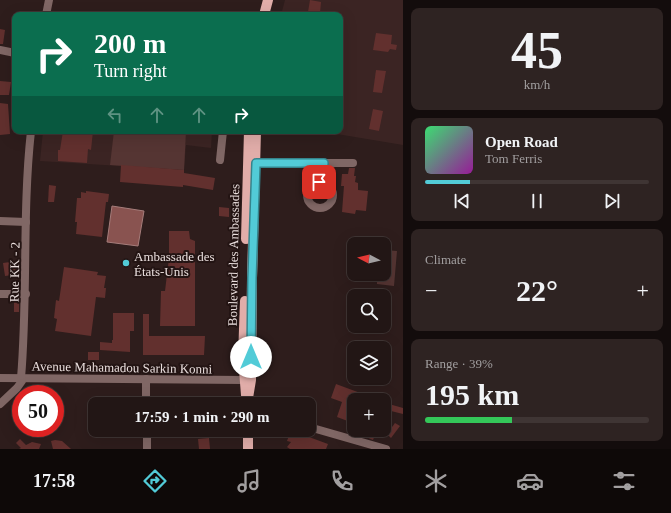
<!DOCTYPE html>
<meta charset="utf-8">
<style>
:root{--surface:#221615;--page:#2e2322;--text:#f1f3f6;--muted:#a29fa0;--line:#3f3534;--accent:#52cbd7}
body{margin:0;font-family:Georgia,serif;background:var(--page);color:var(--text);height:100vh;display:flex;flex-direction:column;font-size:15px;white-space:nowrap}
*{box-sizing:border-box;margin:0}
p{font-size:13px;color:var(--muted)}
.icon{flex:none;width:22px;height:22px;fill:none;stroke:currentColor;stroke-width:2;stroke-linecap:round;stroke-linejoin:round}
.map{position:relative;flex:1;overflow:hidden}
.details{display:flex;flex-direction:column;gap:8px;padding:8px;background:#130c0c;width:268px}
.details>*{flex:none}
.banner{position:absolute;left:12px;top:12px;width:331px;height:122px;border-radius:8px;box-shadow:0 4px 16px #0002,0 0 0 1px var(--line);background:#0b6e4f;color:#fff;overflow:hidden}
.needle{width:26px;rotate:277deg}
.tools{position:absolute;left:347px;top:237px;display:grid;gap:8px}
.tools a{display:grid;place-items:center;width:44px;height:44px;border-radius:8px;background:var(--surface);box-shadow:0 4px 16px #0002,0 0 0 1px var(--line);font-size:20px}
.speed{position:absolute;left:12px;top:385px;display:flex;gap:8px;font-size:20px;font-weight:700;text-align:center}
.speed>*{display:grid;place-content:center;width:52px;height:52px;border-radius:50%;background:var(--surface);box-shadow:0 4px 16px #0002,0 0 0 1px var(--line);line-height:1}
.speed .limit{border:6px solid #d22;background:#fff;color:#111}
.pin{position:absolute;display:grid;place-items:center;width:34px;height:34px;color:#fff;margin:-17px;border-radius:8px;box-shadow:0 2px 6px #0006}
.me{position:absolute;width:44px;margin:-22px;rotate:0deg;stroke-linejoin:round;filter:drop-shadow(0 0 3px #0008)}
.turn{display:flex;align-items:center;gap:14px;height:84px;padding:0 16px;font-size:18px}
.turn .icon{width:52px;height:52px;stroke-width:2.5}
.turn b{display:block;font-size:28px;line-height:34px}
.lanes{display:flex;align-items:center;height:38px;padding:0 16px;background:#0003;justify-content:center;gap:20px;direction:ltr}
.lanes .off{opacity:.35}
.big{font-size:30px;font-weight:700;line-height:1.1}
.details .card{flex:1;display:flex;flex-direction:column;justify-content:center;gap:6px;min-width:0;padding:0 14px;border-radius:8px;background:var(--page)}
.details .dial{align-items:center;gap:0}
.dial b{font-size:52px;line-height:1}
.song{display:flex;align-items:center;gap:12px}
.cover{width:48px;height:48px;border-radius:6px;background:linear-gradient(135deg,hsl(140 70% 55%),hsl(300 70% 35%))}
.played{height:4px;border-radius:2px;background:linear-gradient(90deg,var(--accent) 20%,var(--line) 20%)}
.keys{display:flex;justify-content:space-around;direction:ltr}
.heat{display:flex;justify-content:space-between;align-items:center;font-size:22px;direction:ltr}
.charge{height:6px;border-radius:3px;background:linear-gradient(90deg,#34c759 39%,var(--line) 0)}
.trip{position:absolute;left:88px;top:397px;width:228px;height:40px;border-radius:8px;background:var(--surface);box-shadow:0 4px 16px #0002,0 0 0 1px var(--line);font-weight:700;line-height:40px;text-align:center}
.menu{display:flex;height:64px;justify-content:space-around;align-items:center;background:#0e0908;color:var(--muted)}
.menu .icon{width:28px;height:28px}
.menu .current{color:var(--accent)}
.menu b{font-size:18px;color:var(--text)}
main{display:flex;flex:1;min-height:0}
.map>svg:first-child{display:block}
</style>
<main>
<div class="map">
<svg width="403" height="449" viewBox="0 0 403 449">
<rect width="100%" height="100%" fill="#2e1d1c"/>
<g fill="#3b2423">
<polygon points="285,0 403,0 403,145 319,131 340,131 340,15 281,15"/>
<polygon points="43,131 212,131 211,148 186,145 184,170 40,161"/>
</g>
<g fill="#553533">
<polygon points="114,131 186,131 184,170 110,165"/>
<polygon points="384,250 397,251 394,286 377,284 377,274 384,274"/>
</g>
<polygon fill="#895350" stroke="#a67d7b" points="112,206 144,211 138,246 107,242"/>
<g fill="#62302e">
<polygon points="310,0 321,2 320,13 308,12"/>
<polygon points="0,29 5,30 3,44 0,44"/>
<polygon points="376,33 392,35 391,44 397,45 396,50 390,49 388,52 373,50"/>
<polygon points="376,70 386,71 382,93 373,92"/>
<polygon points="0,81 11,82 9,95 0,95"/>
<polygon points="0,103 8,104 10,134 0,135"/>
<polygon points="373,109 383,111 379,131 369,129"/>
<polygon points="63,131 93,131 91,150 88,149 87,163 58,161 58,150 60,150"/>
<polygon points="121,165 184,170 184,173 215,178 213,190 183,185 183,187 120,182"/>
<polygon points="349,168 355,168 354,176 356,176 355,182 358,183 358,190 368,191 366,211 356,210 355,214 342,212 344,186 341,186 342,174 348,174"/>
<polygon points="49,185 56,186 54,202 48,202"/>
<polygon points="86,191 109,194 108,202 106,202 102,237 76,234 77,222 75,222 77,198 81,198 81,192 86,193"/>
<polygon points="219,207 229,208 229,217 219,216"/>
<polygon points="169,231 189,231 190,239 195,241 195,326 160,326 161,291 165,291 169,258"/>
<polygon points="17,261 19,274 5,276 3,263"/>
<polygon points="64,267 98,272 97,275 106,276 104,288 106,288 105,298 96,297 91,336 55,331 57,319 54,318 56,300 59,301"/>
<rect x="14" y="301" width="5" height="11"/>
<polygon points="113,313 134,313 134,331 130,331 130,352 100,350 100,342 112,343 112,340 113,340"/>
<polygon points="143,314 149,314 149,336 205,336 204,355 143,355"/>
<rect x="88" y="352" width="11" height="8"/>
<polygon points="336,384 363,394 361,400 354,400 354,419 353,423 337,417 342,402 331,398"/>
<polygon points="389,404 403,408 403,414 387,410"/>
<polygon points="395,423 400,426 391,438 387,434"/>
<polygon points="105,430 132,430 132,435 105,434"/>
<polygon points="212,430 230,430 230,434 213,435"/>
<polygon points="368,430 377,430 373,440 366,437"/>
<polygon points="290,433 297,436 298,433 328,444 326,449 290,449 287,447 291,442 287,441"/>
<polygon points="209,438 210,449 199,449 198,439"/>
<polygon points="20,439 26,445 32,442 41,444 39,449 19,449 21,448 16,443"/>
<polygon points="55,440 62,441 71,449 53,449 51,441"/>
</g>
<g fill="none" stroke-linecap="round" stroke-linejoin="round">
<g stroke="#806765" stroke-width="8">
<polyline points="46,15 49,0"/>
<polyline points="0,50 15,53"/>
<polyline points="220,160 223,131"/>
<polyline points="251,163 353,163"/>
<polyline points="322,182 324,163"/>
<circle cx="320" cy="195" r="13"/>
<polyline points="0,221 26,222"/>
<polyline points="0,294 26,294"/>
<polyline points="0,378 244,380"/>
<path d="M0 404 17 388 22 381 21 378C28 296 22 213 31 131"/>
<polyline points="146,404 146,379"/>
<polyline points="309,427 386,449"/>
<polyline points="147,430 147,449"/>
</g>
<g stroke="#e1ada9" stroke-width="10">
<polyline points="264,15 268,0"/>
<polyline points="246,239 249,131"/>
<polyline points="245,301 243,357 246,395"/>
<polyline points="247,404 251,380 252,278 256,131"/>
<polyline points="248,430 248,449"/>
</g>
</g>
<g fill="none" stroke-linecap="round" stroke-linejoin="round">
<g stroke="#35848c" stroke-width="10">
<polyline id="route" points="251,357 252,278 256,163 324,163 322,182 319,182"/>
</g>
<use href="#route" stroke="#52cbd7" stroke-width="7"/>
</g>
<circle fill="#52cbd7" stroke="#231413" stroke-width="1.5" cx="126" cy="263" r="4"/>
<g text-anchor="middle" stroke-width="4" stroke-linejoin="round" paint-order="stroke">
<g font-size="13" fill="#eadfde" stroke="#231413">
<text transform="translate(233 255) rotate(-89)" y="5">Boulevard des Ambassades</text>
<text transform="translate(14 272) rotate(-89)" y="5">Rue KK - 2</text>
<text transform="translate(122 367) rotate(1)" y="5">Avenue Mahamadou Sarkin Konni</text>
</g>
<g font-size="13" fill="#eadfde" stroke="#231413" text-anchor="start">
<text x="134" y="261">Ambassade des<tspan x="134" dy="15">États-Unis</tspan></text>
</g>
</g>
</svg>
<div class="tools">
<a><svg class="needle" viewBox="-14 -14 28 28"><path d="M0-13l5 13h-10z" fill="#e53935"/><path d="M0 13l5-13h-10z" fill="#a29fa0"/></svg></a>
<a><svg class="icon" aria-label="search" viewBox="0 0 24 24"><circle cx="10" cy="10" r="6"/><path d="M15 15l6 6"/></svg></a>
<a><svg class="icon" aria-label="layers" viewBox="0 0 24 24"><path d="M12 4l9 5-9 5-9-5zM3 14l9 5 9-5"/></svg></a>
<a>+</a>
</div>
<div class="speed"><div class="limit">50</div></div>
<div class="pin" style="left:319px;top:182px;background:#d93025"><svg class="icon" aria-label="arrive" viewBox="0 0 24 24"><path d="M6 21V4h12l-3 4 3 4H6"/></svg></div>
<svg class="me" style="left:251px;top:357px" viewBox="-20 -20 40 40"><circle r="19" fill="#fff"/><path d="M0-13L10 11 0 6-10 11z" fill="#52cbd7"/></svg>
<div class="trip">17:59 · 1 min · 290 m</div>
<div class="banner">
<div class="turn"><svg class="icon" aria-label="right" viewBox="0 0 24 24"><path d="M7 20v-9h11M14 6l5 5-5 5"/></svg><div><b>200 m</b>Turn right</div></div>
<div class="lanes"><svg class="icon off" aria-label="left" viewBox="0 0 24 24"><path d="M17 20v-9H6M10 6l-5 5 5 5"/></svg><svg class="icon off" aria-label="ahead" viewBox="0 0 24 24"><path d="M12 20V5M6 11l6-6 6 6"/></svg><svg class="icon off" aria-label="ahead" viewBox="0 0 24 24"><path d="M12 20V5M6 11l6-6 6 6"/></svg><svg class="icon" aria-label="right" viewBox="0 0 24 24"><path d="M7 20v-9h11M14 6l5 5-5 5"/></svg></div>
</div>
</div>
<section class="details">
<div class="card dial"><b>45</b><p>km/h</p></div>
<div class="card">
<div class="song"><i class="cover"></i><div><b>Open Road</b><p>Tom Ferris</p></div></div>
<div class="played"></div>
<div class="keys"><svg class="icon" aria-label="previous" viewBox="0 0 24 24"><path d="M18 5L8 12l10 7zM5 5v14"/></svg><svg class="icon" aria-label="pause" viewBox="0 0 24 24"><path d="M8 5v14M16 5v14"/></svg><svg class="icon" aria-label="next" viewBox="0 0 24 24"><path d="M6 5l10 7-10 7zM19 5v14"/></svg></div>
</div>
<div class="card"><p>Climate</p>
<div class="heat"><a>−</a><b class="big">22°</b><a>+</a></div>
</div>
<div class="card"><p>Range · 39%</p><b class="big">195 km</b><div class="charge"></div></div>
</section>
</main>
<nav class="menu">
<b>17:58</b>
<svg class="icon current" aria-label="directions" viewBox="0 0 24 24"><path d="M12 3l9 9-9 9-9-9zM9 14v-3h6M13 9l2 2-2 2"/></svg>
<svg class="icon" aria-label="music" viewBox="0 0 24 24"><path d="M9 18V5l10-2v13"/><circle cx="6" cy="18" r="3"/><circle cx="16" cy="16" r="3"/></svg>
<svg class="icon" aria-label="phone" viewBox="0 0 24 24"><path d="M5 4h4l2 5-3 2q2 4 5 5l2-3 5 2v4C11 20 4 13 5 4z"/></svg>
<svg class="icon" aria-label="climate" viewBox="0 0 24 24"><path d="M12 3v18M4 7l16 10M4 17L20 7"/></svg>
<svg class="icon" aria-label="car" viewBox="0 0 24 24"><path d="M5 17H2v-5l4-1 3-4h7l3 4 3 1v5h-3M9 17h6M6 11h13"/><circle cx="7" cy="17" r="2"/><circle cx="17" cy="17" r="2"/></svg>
<svg class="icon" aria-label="filters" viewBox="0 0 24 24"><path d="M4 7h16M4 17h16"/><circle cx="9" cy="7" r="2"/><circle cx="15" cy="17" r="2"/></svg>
</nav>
